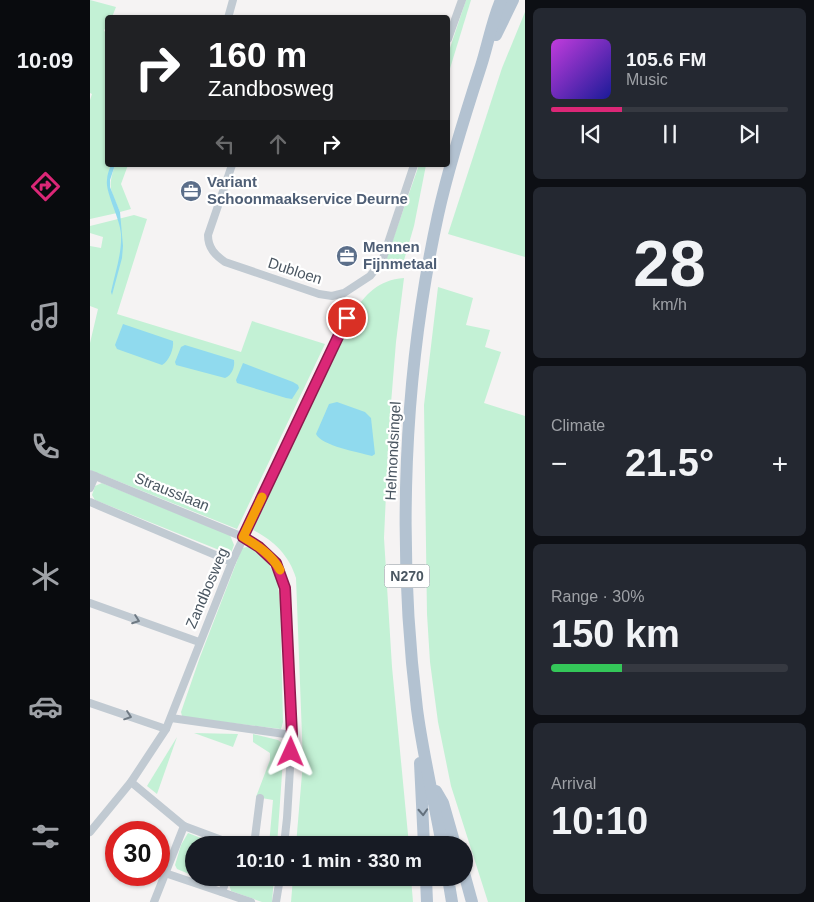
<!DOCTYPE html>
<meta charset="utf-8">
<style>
:root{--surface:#171b24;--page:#242831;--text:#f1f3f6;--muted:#9ea1a6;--line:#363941;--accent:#db2777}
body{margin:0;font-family:Helvetica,sans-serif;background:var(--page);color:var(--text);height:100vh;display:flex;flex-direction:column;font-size:19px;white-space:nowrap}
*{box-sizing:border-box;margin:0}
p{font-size:16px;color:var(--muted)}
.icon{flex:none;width:28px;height:28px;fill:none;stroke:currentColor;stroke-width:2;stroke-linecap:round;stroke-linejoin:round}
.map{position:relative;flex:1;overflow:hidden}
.sheet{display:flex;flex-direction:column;gap:8px;padding:8px;background:#0d0f14;width:289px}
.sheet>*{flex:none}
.banner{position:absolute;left:15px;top:15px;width:345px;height:152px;border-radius:5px;box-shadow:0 1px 4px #0004;background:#202124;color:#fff;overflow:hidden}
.speed{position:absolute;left:15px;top:821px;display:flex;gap:10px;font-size:25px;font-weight:700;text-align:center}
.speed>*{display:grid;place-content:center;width:65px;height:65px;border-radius:50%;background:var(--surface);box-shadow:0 1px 4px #0004;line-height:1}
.speed .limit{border:8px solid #d22;background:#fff;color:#111}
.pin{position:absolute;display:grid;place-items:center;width:42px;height:42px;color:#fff;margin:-21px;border:2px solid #fff;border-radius:50%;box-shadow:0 1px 5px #0007}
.me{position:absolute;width:55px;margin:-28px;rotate:1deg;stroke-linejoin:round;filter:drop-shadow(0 0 4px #0008)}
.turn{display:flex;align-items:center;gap:18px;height:105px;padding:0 20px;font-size:22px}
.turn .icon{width:65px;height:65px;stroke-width:2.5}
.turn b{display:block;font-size:35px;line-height:42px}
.lanes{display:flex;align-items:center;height:48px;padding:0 20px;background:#0003;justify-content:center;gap:25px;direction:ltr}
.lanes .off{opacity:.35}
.big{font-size:38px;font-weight:800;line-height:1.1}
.sheet .card{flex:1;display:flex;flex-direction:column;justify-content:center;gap:8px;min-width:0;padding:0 18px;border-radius:8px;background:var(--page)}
.sheet .dial{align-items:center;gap:0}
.dial b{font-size:65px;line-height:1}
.song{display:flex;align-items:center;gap:15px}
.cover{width:60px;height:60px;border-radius:8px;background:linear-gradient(135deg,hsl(290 70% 55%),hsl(240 70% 35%))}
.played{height:5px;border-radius:2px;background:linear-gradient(90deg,var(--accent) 30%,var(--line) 30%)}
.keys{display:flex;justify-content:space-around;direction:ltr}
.heat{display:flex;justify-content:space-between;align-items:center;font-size:28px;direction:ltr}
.charge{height:8px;border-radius:4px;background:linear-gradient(90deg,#34c759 30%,var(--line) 0)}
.trip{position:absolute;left:95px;top:836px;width:288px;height:50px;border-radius:25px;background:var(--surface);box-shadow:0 1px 4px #0004;font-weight:800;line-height:50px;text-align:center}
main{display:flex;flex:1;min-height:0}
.tabs{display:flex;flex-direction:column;width:90px;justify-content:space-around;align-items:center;background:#090b0e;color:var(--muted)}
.tabs .icon{width:35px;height:35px}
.tabs .on{color:var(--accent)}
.tabs b{font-size:22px;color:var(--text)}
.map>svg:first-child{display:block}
</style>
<main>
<nav class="tabs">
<b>10:09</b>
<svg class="icon on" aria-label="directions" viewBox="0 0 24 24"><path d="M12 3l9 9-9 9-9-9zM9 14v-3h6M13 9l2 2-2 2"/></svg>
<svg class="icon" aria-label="music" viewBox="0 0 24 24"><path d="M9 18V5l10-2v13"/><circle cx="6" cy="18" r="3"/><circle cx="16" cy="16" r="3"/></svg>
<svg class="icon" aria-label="phone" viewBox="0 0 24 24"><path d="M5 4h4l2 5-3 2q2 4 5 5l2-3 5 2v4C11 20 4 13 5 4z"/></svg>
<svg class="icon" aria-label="climate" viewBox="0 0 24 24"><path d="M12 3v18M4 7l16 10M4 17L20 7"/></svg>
<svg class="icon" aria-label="car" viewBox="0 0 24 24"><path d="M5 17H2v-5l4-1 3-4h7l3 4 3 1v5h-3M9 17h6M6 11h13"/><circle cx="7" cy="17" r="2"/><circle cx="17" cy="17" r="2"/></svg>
<svg class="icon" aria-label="filters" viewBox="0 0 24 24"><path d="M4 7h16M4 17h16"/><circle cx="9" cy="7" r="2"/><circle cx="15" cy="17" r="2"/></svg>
</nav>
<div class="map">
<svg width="436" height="902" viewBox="0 0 436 902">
<rect width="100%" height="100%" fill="#f5f3f3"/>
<g fill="#c3f1d5">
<path d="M0 0 26 7 22 17 18 18 17 27 14 30 15 32H18V165H21C14 188 19 191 27 213L0 219V100L2 94 0 93Z"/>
<polygon points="376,0 381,0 358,75 358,54"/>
<polygon points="435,12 435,257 358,234 412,68"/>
<path d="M25 165H38L31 184 41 209 30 212C21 190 17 189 25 165Z"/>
<polygon points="329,165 336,165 324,226 312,267 306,267 290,271 295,262"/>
<polygon points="44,215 57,219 27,314 151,352 162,321 235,344 147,529 0,470 0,343 8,309 0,306 0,246 11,248 13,237 0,233 0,226"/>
<path d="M314 278 306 342 299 428 294 538 302 667 319 845H206L213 762 206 578C199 555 184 541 163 530L178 496 262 314C276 294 288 280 314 278Z"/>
<polygon points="348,287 383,298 376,325 400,330 395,347 411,352 394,403 435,416 435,902 398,902 361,786 348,722 340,662 337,614 334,405"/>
<polygon points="12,483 140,535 144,545 141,553 139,554 5,500 2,495 5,486"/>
<polygon points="162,546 179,564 187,580 190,600 193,722 191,729 101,718 92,716 91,712 110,657 152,548"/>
<polygon points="104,733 148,734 143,747"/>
<polygon points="163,734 188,740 194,745 187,845 179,845 183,800 166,797 180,760 180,753 163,742"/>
<polygon points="87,737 67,794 57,786"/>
<polygon points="98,833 129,845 104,845 104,876 87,869 85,865 91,845"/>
<polygon points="141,878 184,878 182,902 172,902 141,891 139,884"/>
<polygon points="203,878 321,878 323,902 201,902"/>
</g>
<g fill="#90daee">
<path d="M21 165H25L20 180V187L30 212 33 246 32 258 22 295 21 292C25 273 32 254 31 234 30 218 15 192 17 180 17 175 19 170 21 165Z"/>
<path d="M33 324 83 341C84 349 79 361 72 365L27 349 25 345Z"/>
<path d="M95 345 144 360C145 367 142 375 135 378L86 365 85 362 91 347Z"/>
<polygon points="153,363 203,382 208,385 209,388 202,399 196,398 147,383 146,380"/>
<path d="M247 402 275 412 281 418 285 454 282 456C268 452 232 446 226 434L239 404Z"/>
</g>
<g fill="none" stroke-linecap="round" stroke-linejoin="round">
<g stroke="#c1cad2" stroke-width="8">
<polyline points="138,18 143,0"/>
<polyline points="358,39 372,0"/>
<path d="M142 165 118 235C118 248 125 255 135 262L229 294 242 296 254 293 280 276 292 261 324 165"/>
<path d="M0 474 153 537C183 555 193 568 197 603L202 735 197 818 194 845"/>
<polyline points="0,488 5,476"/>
<polyline points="0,502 142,562"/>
<polyline points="0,603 109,642"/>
<polyline points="0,703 76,729"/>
<polyline points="81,718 202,735"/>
<polyline points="41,782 94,826 145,845"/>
<polyline points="0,832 41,782 76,729 142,562 257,318"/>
<polyline points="164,845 170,798"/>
<polyline points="75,873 161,902"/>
<polyline points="132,892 137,878"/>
<polyline points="64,902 94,826"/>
<polyline points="186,902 190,878"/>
</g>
<g stroke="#b3c2d1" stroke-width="12">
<polyline points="406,35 423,0"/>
<polyline points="330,763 334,845"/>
<polyline points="346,791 353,803 365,845"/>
<path d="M352 845C344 800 333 755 327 709 307 547 313 375 348 215 359 165 375 115 391 66 398 44 402 21 411 0"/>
<polyline points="374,873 382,902"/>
<polyline points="336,878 337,902"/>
<polyline points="358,878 362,902"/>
</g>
</g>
<defs><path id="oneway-chevron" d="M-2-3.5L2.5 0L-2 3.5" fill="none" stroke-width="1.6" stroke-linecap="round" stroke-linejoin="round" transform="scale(1.25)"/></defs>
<g stroke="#6e7983">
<use href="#oneway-chevron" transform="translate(46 620) rotate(20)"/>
<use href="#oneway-chevron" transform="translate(38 716) rotate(19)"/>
</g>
<use stroke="#64717d" href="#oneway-chevron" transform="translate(333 812) rotate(87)"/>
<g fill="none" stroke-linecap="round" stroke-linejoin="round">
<g stroke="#8e194d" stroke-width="12">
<polyline id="route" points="201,752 202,735 195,588 186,563 169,547 153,537 257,318"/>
</g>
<use href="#route" stroke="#db2777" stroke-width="9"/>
<path stroke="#f59e0b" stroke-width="9" d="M172 497 153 537C168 546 182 555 190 570"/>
</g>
<defs>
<g id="office-disc" transform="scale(1.125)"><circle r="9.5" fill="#5c6f8a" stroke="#fff"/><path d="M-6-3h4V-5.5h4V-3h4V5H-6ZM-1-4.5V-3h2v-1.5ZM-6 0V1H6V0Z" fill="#fff"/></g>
</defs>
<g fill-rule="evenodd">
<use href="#office-disc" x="101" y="191"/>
<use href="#office-disc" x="257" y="256"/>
</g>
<g text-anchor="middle" stroke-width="4.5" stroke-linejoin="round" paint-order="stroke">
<rect fill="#fff" stroke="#808990" stroke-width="1" x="294.5" y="564.5" width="45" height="23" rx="4"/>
<g font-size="14" font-weight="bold" fill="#4a5661">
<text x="317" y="581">N270</text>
</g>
<g font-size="15" font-weight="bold" fill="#4e5e75" stroke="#fff" text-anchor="start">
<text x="117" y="187">Variant<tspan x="117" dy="17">Schoonmaakservice Deurne</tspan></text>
<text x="273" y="252">Mennen<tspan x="273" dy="17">Fijnmetaal</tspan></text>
</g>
<g font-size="15" fill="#4a5661" stroke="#fff">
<text transform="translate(205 271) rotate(18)" y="5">Dubloen</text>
<text transform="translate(303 451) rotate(-87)" y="5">Helmondsingel</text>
<text transform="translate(82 492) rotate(22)" y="5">Strausslaan</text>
<text transform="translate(117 588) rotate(-67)" y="5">Zandbosweg</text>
</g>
</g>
</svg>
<div class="speed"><div class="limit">30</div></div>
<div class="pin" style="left:257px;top:318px;background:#d93025"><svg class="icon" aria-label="arrive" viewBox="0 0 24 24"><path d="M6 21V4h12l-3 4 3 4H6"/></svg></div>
<svg class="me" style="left:201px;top:752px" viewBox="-20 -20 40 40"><path d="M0-17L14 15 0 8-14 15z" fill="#db2777" stroke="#fff" stroke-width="4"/></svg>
<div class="trip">10:10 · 1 min · 330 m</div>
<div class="banner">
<div class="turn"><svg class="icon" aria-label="right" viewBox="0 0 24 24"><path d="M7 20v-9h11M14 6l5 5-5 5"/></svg><div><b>160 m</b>Zandbosweg</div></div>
<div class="lanes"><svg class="icon off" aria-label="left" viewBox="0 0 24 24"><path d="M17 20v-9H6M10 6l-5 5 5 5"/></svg><svg class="icon off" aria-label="ahead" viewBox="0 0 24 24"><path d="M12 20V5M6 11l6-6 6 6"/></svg><svg class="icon" aria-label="right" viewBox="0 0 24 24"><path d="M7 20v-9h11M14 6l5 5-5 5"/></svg></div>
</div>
</div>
<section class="sheet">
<div class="card">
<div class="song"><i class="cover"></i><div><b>105.6 FM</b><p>Music</p></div></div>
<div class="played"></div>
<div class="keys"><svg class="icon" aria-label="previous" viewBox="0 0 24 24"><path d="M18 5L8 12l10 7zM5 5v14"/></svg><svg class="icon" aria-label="pause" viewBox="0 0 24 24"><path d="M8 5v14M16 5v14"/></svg><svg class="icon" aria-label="next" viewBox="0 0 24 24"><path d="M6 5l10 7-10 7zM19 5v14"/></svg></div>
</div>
<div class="card dial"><b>28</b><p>km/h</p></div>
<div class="card"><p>Climate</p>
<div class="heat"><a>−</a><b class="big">21.5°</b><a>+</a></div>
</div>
<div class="card"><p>Range · 30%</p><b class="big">150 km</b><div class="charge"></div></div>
<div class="card"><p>Arrival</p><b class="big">10:10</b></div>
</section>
</main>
